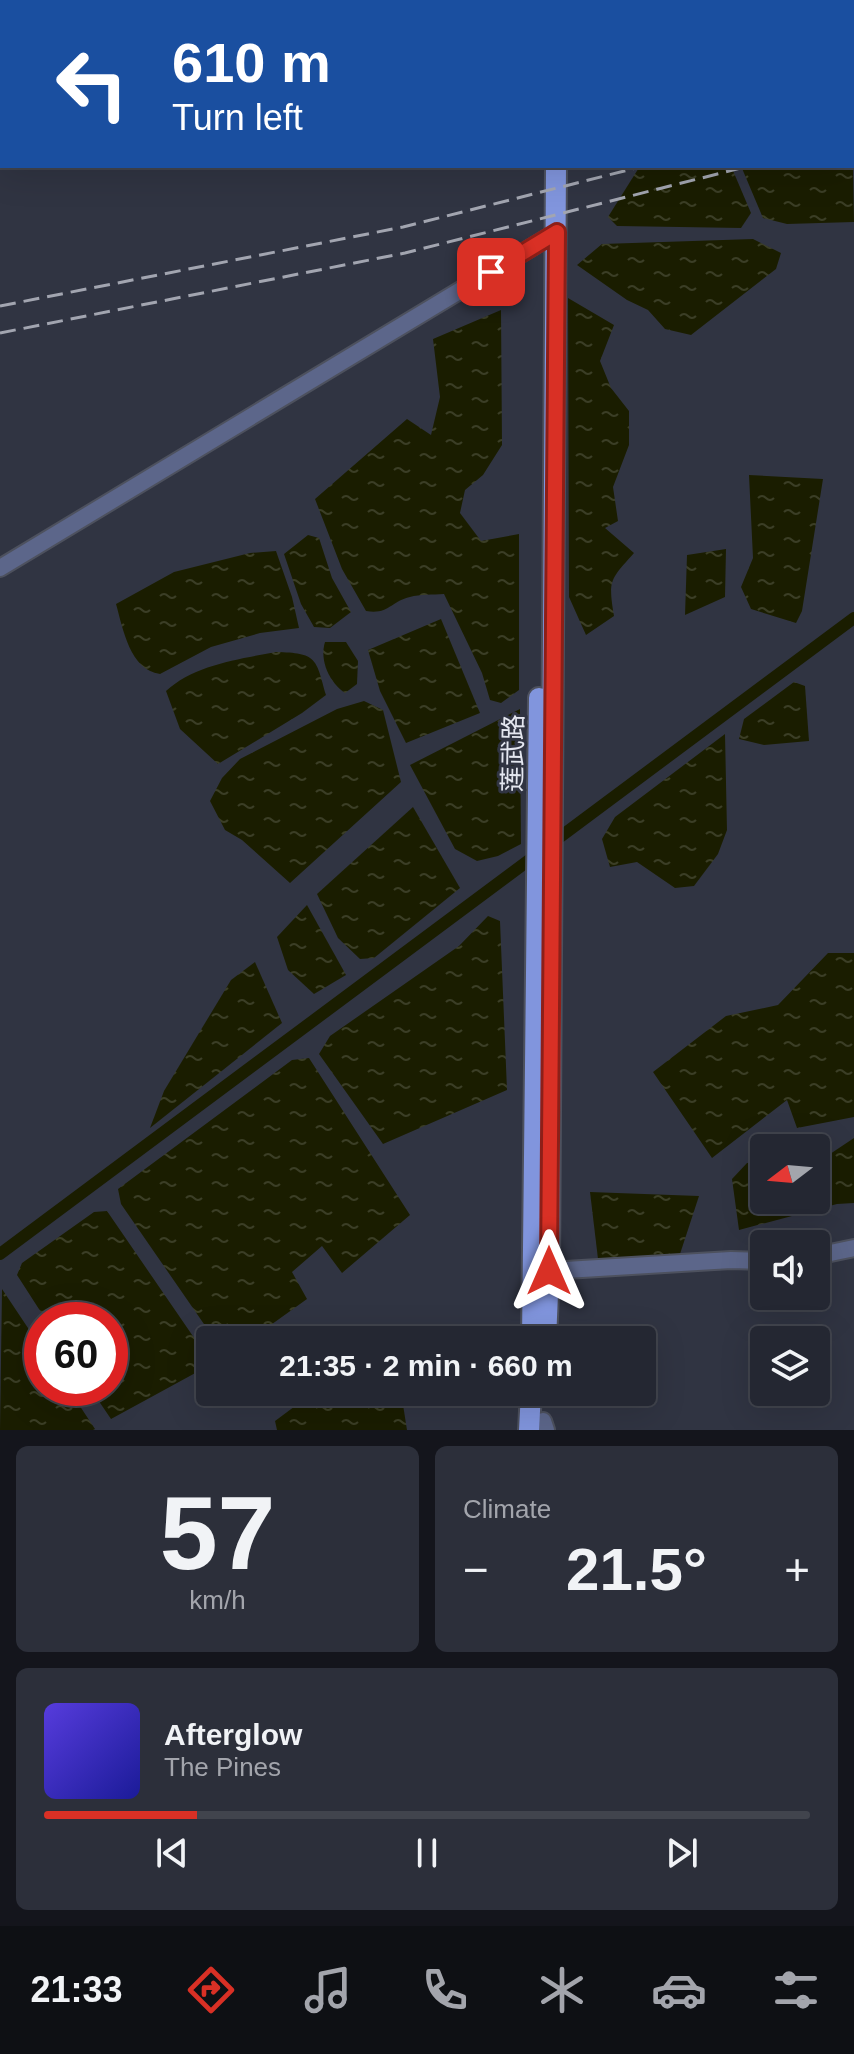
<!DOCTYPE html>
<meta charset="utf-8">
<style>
:root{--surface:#242732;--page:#2c2f3a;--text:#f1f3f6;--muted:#a3a5ac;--line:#41444d;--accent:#d93025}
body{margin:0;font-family:Arial,"Noto Sans SC",sans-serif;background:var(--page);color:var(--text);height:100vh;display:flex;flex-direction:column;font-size:30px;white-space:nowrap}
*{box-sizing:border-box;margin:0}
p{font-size:26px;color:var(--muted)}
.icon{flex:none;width:44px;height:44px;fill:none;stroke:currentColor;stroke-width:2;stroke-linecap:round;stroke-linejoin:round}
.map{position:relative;height:1430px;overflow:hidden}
.panel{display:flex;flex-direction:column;gap:16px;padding:16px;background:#14151c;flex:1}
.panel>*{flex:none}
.banner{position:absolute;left:0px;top:0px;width:854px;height:168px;box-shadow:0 8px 32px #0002,0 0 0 2px var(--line);background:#1a4fa0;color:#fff;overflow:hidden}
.needle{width:52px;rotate:254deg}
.controls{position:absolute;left:750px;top:1134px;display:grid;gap:16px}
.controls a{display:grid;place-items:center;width:80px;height:80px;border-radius:8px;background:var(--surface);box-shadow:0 8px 32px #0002,0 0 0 2px var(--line);font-size:40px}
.speed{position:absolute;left:24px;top:1302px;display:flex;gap:16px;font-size:40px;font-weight:700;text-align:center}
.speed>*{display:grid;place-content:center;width:104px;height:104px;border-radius:50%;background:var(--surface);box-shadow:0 8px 32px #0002,0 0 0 2px var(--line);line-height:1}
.speed .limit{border:12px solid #d22;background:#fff;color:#111}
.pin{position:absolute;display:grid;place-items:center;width:68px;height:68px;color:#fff;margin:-34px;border-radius:16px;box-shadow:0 4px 12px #0006}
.me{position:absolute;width:88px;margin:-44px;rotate:0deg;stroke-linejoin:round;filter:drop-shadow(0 0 6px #0008)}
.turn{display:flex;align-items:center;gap:28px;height:168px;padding:0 40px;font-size:36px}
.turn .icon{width:104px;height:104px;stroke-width:2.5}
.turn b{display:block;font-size:56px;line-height:68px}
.big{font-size:60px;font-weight:700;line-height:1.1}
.panel .card{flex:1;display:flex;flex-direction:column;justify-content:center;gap:12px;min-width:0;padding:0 28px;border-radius:12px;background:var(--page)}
.panel .dial{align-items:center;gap:0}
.dial b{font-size:104px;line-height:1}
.song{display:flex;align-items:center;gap:24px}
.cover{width:96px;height:96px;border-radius:12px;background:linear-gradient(135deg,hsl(250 70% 55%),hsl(240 70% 35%))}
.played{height:8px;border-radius:4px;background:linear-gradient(90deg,var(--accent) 20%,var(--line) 20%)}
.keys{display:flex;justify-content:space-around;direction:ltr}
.heat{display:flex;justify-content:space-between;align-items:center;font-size:44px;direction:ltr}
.panel .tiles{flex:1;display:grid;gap:16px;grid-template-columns:1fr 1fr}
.card:last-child{grid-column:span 2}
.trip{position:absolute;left:196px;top:1326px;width:460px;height:80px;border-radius:8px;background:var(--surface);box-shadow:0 8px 32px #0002,0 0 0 2px var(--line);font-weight:700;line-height:80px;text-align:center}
.menu{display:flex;height:128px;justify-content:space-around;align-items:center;background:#0e1014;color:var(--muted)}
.menu .icon{width:56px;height:56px}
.menu .active{color:var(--accent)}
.menu b{font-size:36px;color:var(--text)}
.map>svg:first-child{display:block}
</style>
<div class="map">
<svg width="854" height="1430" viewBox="0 0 854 1430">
<defs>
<pattern id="water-ripples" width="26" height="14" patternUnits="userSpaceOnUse" patternTransform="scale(2)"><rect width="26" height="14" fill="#1a1d00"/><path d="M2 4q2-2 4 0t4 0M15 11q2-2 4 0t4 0" fill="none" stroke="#3b3e26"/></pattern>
</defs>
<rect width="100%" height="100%" fill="#303442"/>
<g fill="url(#water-ripples)">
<polygon points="852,126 854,222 787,224 763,218 741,166 852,166"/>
<polygon points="640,166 731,166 751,213 741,228 617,226 608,217"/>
<polygon points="753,239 781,253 776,269 691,335 665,329 648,310 627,300 577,265 602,244"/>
<path d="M568 298 614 325 600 361 611 388 629 411V445L613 487 618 521 605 528 634 553C610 580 608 580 614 616L586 635 569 597Z"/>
<path d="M501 310 502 445 483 475 465 490 460 513 481 541 519 534V690L501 703 490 700 482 673 444 594C433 595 420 594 410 597 391 601 389 615 366 611L342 569 315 499 407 419 431 435 440 397 433 339Z"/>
<polygon points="749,475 823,479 802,611 796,623 751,609 741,587 753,558"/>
<polygon points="308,535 319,538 332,578 351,612 330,628 314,627 301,604 284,554"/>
<polygon points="726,549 725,597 685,615 687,555"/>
<path d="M276 551 292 597 299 628 260 633 211 647 160 674C130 670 123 629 116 604L174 572 250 553Z"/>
<polygon points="441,619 480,713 406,743 380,691 368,650"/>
<path d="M325 642H346L358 661 357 684 345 693C330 683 319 661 325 642Z"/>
<path d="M276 652C317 653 316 658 326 695L302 713 218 764 180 729 166 691C194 665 239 659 276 652Z"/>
<polygon points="794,682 805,686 809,741 764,745 739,739 744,719"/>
<polygon points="364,701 383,710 401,782 290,883 242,840 225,830 210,801 222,778 240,759 337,709"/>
<polygon points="520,709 521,844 498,856 477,861 455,849 410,765"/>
<polygon points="725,734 727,830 718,854 694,886 675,888 637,862 610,867 602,839 615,817"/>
<polygon points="413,807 460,888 374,958 360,959 338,938 317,894"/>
<polygon points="307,905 346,975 314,994 288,970 277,937"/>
<polygon points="488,916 500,921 507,1090 383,1144 319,1054 330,1036 459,946"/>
<polygon points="828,953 854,953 854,1117 797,1128 787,1100 712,1158 653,1072 726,1016 778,1005"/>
<polygon points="255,962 282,1023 150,1128 164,1091 231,980"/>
<polygon points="309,1058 410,1215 342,1273 322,1246 292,1272 307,1299 250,1340 215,1340 121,1204 118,1189 292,1060"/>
<polygon points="854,1138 854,1203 837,1204 739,1230 732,1179 747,1163 764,1161 764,1200 816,1200 816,1155 830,1154"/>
<polygon points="590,1192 699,1196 680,1254 598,1259"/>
<polygon points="107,1211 210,1361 210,1365 111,1419 90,1388 110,1388 110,1320 46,1320 17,1275 22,1263 94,1212"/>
<polygon points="2,1289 42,1349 42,1388 68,1388 95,1429 93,1430 0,1430"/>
<polygon points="314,1392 401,1392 407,1430 277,1430 275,1421"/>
</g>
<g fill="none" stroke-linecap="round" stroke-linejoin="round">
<polyline stroke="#1a1d00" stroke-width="12" points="0,1254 854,618"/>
<g stroke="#4d515e" stroke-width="20">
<g id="minor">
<polyline points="0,568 557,232"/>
<polyline points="816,1256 854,1248"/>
<polyline points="549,1271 731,1260 764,1261"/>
<polyline points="543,1421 546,1430"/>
</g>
</g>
<g stroke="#4d515e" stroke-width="24">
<g id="major">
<polyline points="540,0 541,2"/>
<polyline points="532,1340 539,698"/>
<polyline points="546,1340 549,1271 556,166"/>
<polyline points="529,1430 531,1392"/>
</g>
</g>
<use href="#minor" stroke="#5c668a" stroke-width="16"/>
<use href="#major" stroke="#8195dd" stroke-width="20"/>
<g stroke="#a2a5b0" stroke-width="3" stroke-dasharray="16 8" stroke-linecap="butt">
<polyline points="852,114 854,113"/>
<polyline points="852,138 854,138"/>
<polyline points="0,306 403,227 644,166"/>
<polyline points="0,333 405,253 749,166"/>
</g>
</g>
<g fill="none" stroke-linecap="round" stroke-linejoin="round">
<g stroke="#8d1f18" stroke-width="20">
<polyline id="route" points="491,272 557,232 549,1271"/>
</g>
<use href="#route" stroke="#d93025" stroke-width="14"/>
</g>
<g text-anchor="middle" stroke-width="6" stroke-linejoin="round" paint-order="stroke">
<g font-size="26" fill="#e4e7f0" stroke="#303442">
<text transform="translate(513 753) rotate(-89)" y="9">莲武路</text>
</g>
</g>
</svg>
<div class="controls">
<a><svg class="needle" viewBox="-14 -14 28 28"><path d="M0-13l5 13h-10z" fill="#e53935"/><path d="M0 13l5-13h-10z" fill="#a3a5ac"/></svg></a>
<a><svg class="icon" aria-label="sound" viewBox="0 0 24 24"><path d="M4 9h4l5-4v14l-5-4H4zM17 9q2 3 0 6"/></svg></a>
<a><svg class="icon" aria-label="layers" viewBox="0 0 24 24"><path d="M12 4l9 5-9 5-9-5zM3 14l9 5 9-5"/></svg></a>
</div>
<div class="speed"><div class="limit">60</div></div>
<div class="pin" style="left:491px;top:272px;background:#d93025"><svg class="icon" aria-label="arrive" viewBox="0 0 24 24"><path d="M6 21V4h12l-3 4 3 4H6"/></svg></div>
<svg class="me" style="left:549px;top:1271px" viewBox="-20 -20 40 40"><path d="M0-17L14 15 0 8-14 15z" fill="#d93025" stroke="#fff" stroke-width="4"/></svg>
<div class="trip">21:35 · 2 min · 660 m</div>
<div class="banner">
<div class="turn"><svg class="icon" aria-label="left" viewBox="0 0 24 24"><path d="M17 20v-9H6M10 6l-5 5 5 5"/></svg><div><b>610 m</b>Turn left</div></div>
</div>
</div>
<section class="panel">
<div class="tiles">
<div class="card dial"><b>57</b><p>km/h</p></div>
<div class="card"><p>Climate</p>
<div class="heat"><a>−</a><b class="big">21.5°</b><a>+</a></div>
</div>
<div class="card">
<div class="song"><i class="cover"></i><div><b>Afterglow</b><p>The Pines</p></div></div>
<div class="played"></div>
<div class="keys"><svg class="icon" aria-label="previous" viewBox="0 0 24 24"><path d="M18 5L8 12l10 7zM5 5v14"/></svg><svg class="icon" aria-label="pause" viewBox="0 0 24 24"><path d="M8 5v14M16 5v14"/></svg><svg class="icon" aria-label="next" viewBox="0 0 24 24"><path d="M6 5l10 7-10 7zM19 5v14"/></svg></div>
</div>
</div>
</section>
<nav class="menu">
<b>21:33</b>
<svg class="icon active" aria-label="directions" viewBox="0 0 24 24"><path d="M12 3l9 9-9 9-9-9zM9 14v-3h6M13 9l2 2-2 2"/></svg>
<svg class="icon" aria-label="music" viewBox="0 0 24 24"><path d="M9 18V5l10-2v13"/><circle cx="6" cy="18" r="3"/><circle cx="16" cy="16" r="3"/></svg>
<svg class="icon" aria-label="phone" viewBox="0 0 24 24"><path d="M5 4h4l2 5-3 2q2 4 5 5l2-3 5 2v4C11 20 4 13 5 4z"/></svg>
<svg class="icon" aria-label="climate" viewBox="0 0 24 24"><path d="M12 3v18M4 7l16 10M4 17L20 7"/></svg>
<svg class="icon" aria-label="car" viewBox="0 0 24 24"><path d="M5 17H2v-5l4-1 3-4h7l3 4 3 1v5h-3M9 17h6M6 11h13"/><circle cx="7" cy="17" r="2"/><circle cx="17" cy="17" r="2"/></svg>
<svg class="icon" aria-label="filters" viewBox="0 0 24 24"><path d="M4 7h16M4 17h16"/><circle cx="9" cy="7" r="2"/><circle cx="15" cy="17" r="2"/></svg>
</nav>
